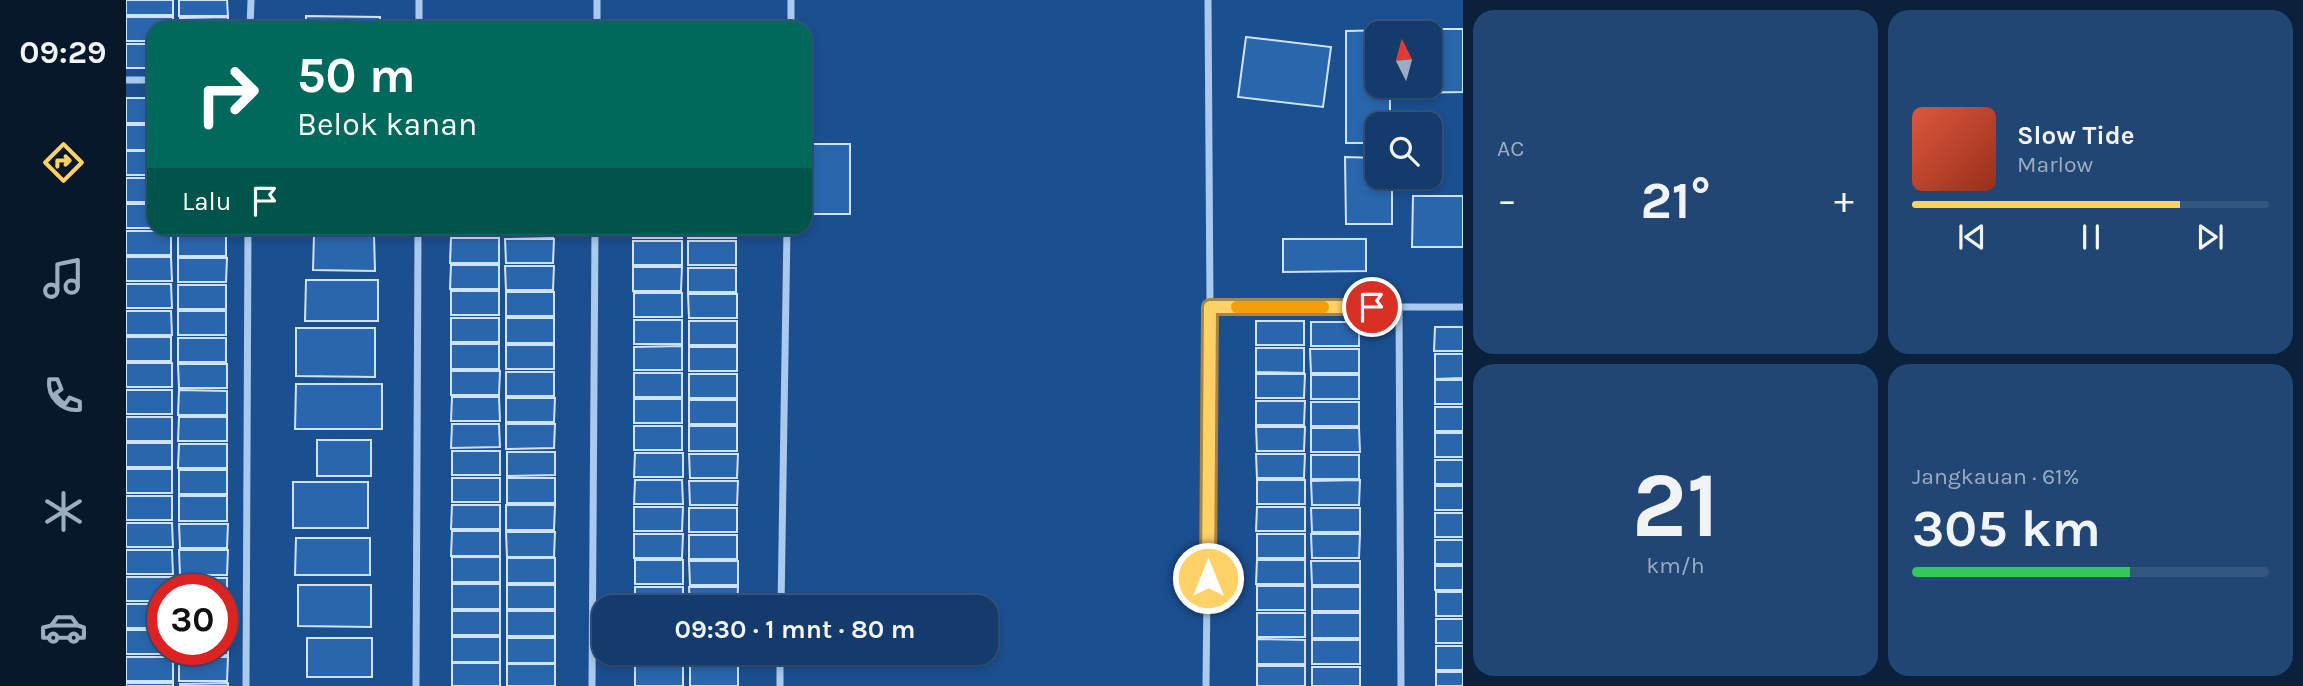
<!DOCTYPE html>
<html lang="id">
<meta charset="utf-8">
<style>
:root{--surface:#143b6b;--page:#214673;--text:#f1f3f6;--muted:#9dadc1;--line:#33557e;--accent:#ffd166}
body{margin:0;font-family:Karla,sans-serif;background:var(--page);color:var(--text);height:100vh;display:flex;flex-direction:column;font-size:26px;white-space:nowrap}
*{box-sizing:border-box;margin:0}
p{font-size:23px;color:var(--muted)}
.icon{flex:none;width:38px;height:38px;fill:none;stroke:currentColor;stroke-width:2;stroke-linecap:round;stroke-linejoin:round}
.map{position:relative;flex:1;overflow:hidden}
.side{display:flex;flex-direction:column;gap:10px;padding:10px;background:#0b203b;width:840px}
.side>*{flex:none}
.banner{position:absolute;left:21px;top:21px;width:665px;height:214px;border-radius:21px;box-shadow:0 4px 10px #0003,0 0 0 2px var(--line);background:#00695c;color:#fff;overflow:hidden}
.needle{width:46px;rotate:354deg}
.fabs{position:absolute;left:1239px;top:21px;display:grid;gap:14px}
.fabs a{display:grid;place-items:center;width:77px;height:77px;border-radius:14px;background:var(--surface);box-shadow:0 4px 10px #0003,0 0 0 2px var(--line);font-size:35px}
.speed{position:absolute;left:21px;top:574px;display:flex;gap:14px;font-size:35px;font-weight:700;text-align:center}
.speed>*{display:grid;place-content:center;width:91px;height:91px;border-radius:50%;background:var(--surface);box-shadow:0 4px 10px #0003,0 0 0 2px var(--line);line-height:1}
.speed .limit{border:10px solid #d22;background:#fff;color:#111}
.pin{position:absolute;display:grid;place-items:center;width:60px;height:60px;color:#fff;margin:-30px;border:4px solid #fff;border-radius:50%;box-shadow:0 2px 7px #0007}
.me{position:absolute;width:77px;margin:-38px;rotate:0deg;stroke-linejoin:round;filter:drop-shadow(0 0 5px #0008)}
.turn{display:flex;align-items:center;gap:24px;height:147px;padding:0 35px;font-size:32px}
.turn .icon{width:91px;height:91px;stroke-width:2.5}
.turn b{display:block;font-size:49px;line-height:60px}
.then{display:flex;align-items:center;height:66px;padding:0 35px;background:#0003;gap:14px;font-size:26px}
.big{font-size:52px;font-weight:700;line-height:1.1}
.side .card{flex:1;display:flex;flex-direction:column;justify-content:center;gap:10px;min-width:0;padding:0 24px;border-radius:21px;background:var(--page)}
.side .dial{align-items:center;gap:0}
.dial b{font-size:91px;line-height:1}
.song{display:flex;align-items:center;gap:21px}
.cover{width:84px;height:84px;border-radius:10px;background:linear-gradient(135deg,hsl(10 70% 55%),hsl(10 70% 35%))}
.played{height:7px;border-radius:4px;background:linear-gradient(90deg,var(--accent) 75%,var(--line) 75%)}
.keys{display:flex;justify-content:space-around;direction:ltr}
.heat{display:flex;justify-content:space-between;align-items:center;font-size:38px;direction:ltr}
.charge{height:10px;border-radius:5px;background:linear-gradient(90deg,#34c759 61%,var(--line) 0)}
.side .tiles{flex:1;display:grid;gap:10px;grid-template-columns:repeat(2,1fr)}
.trip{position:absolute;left:466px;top:595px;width:406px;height:70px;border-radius:21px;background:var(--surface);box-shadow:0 4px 10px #0003,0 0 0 2px var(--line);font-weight:700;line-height:70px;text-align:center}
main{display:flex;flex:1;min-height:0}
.menu{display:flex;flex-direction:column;width:126px;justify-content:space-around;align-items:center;background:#08182b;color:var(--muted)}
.menu .icon{width:49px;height:49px}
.menu .current{color:var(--accent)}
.menu b{font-size:32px;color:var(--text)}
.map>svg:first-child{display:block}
</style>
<main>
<nav class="menu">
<b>09:29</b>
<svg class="icon current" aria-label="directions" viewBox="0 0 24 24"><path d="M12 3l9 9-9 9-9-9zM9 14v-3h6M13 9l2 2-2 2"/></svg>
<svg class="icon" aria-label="music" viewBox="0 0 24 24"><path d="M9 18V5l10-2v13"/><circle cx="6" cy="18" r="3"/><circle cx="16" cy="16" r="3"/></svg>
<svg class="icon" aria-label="phone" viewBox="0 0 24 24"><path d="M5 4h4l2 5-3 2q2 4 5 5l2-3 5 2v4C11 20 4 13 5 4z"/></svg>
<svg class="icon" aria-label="climate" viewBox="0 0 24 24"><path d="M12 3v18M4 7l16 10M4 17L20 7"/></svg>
<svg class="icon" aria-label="car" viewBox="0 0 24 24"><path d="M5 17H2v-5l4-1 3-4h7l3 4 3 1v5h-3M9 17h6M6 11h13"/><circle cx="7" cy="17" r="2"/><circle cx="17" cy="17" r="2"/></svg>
</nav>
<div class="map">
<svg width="1337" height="686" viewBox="0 0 1337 686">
<rect width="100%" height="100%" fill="#1b4f8f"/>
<g fill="#2a66ad" stroke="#cfe3fa" stroke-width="2">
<rect x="0" y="0" width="47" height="15"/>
<polygon points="53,0 101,0 102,16 53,16"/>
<polygon points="180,16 254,17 254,28 180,28"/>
<polygon points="0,17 47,17 47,28 28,28 28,41 0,41"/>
<polygon points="102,17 102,28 54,28 54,18"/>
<rect x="324" y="26" width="48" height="2"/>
<polygon points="1279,29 1337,29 1337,92 1279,93 1279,86 1304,86 1304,33 1279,33"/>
<polygon points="1264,30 1264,33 1251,33 1251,86 1264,86 1264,124 1251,124 1251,143 1220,143 1220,31"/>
<polygon points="1120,37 1205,47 1197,107 1112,97"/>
<rect x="0" y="44" width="28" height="24"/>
<rect x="0" y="98" width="28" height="25"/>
<rect x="0" y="125" width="28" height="25"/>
<rect x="684" y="144" width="40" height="70"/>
<rect x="0" y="151" width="28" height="24"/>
<polygon points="1219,157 1251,158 1251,177 1266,177 1266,224 1220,224"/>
<rect x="0" y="178" width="28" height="24"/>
<polygon points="1287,196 1337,196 1337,247 1286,247"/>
<polygon points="0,204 28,204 28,228 45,228 0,228"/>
<rect x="52" y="228" width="48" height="1"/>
<polygon points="325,228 373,228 373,236 324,236"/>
<polygon points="380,228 428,228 427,237 380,236"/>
<polygon points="508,228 556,228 556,238 507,238"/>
<rect x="562" y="228" width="48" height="10"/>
<rect x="0" y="231" width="45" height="24"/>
<rect x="52" y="232" width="48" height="24"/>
<polygon points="188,235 248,235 249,271 187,270"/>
<polygon points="325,238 373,238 373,263 324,263"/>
<polygon points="379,239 428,239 427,263 380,263"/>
<polygon points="1157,239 1240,239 1240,271 1157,272"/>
<rect x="507" y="241" width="49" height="24"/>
<rect x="562" y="241" width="48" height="24"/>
<polygon points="0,257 45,257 46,281 0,281"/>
<polygon points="52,258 101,258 100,282 52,282"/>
<polygon points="325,265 373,265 373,289 324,289"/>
<polygon points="379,266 428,266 427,290 380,290"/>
<polygon points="507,267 556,267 555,291 507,291"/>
<rect x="562" y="268" width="48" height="24"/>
<polygon points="180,280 252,280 252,321 179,321"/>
<polygon points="0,284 45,284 46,308 0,308"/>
<rect x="52" y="285" width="48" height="24"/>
<rect x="325" y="291" width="48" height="24"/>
<rect x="380" y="292" width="48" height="24"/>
<rect x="508" y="293" width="48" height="24"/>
<polygon points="562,294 611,294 611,318 563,318"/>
<polygon points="0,311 45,311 46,335 0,335"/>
<rect x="52" y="311" width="48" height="24"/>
<rect x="325" y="318" width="48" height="24"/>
<rect x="380" y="318" width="48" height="25"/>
<rect x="508" y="320" width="48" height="24"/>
<rect x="563" y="321" width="48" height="24"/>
<rect x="1130" y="321" width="48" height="24"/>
<rect x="1185" y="322" width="48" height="24"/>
<polygon points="1309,327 1337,327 1337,351 1308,351"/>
<polygon points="170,328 249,328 249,377 170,376"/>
<rect x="0" y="337" width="45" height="24"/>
<rect x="52" y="338" width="48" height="24"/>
<rect x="325" y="344" width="48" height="25"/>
<rect x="380" y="345" width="48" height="24"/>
<polygon points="556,346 556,370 508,370 508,347"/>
<rect x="563" y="347" width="48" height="24"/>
<polygon points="1130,348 1178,348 1178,373 1130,372"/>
<polygon points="1184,349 1233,349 1233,373 1185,373"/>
<polygon points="1309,354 1337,354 1337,378 1309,379"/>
<rect x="0" y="363" width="46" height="24"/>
<polygon points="52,364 101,364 101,388 53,388"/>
<polygon points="325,371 374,371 373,395 325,395"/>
<rect x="380" y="372" width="48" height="24"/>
<rect x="508" y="373" width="48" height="24"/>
<rect x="563" y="374" width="48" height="24"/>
<polygon points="1130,374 1179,374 1178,398 1130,398"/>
<rect x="1185" y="375" width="48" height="24"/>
<rect x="1309" y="380" width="28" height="24"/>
<polygon points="170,384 256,384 256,429 169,429"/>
<rect x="0" y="390" width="46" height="24"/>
<polygon points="53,390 101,391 101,415 52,415"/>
<polygon points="326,397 373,397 374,421 325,421"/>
<polygon points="380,398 429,398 428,422 380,422"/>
<rect x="508" y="399" width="48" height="24"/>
<rect x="563" y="400" width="48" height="24"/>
<polygon points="1130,401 1179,401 1178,425 1130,425"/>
<rect x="1185" y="402" width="48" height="24"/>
<rect x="1309" y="407" width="28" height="24"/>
<rect x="0" y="417" width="46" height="24"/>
<polygon points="53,417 101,417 101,441 52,441"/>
<polygon points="326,424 373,424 374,447 325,448"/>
<polygon points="380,424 429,424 428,448 380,449"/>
<rect x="508" y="426" width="48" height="24"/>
<rect x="563" y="426" width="48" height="25"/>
<polygon points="1130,427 1179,427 1178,451 1131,451"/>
<polygon points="1185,428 1233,428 1234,452 1185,452"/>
<rect x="1309" y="433" width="28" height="24"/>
<rect x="191" y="440" width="54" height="36"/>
<rect x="0" y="443" width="46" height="24"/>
<polygon points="53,444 101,444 101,468 52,468"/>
<rect x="326" y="451" width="48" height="24"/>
<polygon points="381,452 429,452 429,475 381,476"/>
<polygon points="509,453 557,453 557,477 508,477"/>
<polygon points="563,454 612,454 611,478 564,478"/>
<polygon points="1130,454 1179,454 1178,478 1131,478"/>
<rect x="1185" y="455" width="48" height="24"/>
<rect x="1309" y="460" width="28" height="24"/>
<rect x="0" y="469" width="46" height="24"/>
<rect x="53" y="470" width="48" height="24"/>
<rect x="326" y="478" width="48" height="24"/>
<rect x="381" y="478" width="48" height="25"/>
<polygon points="509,480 556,480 557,504 508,504"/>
<rect x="1131" y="480" width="48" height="24"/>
<polygon points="1234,480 1233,505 1186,505 1185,481"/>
<polygon points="563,481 612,481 611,505 564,505"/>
<rect x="167" y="482" width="75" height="46"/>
<rect x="1309" y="486" width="28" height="24"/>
<rect x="0" y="496" width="46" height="24"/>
<rect x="53" y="496" width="48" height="25"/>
<polygon points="326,505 374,505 374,529 325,529"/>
<polygon points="380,505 429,505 428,530 380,530"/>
<polygon points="508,507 557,507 556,531 508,531"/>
<polygon points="1131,507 1179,507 1179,531 1130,531"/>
<rect x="563" y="508" width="48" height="24"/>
<polygon points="1185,508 1234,508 1234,532 1186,532"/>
<rect x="1309" y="513" width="28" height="24"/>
<polygon points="0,523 46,523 47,547 0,547"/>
<polygon points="53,524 102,524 101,548 54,548"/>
<polygon points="326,531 374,531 374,556 325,556"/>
<polygon points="380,532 429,532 428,557 381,557"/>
<polygon points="508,534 557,534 556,558 508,558"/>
<rect x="1131" y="534" width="48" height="24"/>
<polygon points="1185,534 1234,534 1233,558 1186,558"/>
<rect x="563" y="535" width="48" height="24"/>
<polygon points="170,538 244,538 244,575 169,575"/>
<rect x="1309" y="540" width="28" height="24"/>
<polygon points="0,550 46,550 47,574 0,574"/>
<polygon points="53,550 102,550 101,575 54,575"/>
<rect x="326" y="557" width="48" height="25"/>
<rect x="381" y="558" width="48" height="25"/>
<rect x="509" y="560" width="48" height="24"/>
<polygon points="1131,560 1179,560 1179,584 1130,584"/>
<polygon points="563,561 612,561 612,585 564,585"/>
<polygon points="1185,561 1234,561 1234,585 1186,585"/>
<rect x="1309" y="566" width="28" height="24"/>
<polygon points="0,577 46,577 46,590 37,590 37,601 0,601"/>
<polygon points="53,578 101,578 101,602 96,602 96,590 53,590"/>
<rect x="326" y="584" width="48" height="25"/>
<polygon points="172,585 245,585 245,627 172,626"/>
<rect x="381" y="585" width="48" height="24"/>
<rect x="1131" y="586" width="48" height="24"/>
<rect x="509" y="587" width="48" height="20"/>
<polygon points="563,587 612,587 611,607 564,607"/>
<rect x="1186" y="587" width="48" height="24"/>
<rect x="1310" y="592" width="27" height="24"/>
<rect x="0" y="604" width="37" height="24"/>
<rect x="96" y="605" width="5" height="24"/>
<rect x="326" y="611" width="48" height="24"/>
<rect x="381" y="611" width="48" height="25"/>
<rect x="1131" y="613" width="48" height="24"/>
<rect x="1186" y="613" width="48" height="25"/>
<rect x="1310" y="619" width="27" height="24"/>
<polygon points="0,630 37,630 37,649 47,649 47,654 0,654"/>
<polygon points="96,630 102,630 102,655 54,655 53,649 96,649"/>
<rect x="326" y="637" width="48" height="25"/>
<rect x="181" y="638" width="65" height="39"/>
<rect x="381" y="638" width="48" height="25"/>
<polygon points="1131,639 1179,640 1179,664 1131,664"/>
<rect x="1186" y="640" width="48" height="24"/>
<rect x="1310" y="646" width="27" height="24"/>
<rect x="509" y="653" width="48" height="11"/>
<rect x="564" y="653" width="48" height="11"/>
<rect x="0" y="657" width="47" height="24"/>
<polygon points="53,657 102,657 101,681 53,681"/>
<rect x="326" y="663" width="48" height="23"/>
<rect x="381" y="664" width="48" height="22"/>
<rect x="509" y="665" width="48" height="21"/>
<rect x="564" y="666" width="48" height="20"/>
<rect x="1131" y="666" width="48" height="20"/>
<rect x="1186" y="667" width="48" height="19"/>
<rect x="1310" y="672" width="27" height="14"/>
<rect x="0" y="683" width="47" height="3"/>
<polygon points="102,683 102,686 54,686 54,684"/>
</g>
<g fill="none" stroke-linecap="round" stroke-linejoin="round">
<g stroke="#a9c9ee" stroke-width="7">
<polyline points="124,28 125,0"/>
<polyline points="293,28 293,0"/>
<polyline points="471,28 471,0"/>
<polyline points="665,28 665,0"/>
<polyline points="0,80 28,80"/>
<polyline points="1084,307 1337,307"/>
<polyline points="1273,307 1275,686"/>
<polyline points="655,607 661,228"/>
<polyline points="120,686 122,228"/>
<polyline points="290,686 292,228"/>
<polyline points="466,686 469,228"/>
<polyline points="654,686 654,653"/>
<polyline points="1080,686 1084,307 1082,0"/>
</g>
</g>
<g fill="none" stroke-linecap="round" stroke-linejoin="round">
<g stroke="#a68842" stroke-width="18">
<polyline id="route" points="1082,578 1084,307 1246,307"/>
</g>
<use href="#route" stroke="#ffd166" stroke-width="12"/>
<polyline stroke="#f59e0b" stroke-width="12" points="1111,307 1197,307"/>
</g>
</svg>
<div class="fabs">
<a><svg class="needle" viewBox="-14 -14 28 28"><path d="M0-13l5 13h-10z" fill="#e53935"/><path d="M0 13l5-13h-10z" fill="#9dadc1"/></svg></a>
<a><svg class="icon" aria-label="search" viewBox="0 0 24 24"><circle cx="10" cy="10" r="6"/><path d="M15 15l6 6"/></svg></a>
</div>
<div class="speed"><div class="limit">30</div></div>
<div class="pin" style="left:1246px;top:307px;background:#d93025"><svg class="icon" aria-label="arrive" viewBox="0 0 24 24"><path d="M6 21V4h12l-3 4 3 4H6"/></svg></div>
<svg class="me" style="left:1082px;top:578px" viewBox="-20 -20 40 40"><circle r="17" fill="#ffd166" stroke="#fff" stroke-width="3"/><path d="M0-11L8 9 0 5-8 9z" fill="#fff"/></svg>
<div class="trip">09:30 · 1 mnt · 80 m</div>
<div class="banner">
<div class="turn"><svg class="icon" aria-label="right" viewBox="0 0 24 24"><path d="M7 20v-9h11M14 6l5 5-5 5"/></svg><div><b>50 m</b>Belok kanan</div></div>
<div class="then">Lalu<svg class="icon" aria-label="arrive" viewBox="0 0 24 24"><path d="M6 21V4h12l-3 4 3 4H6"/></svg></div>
</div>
</div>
<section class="side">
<div class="tiles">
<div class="card"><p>AC</p>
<div class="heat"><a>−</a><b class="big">21°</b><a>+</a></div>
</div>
<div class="card">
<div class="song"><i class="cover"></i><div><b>Slow Tide</b><p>Marlow</p></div></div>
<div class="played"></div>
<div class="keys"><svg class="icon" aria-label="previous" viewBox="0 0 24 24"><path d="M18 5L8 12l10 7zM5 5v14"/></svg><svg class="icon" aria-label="pause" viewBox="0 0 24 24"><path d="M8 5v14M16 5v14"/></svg><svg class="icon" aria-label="next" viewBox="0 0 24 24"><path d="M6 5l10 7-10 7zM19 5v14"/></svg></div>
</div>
<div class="card dial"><b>21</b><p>km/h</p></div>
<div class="card"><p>Jangkauan · 61%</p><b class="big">305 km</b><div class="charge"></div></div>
</div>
</section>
</main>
